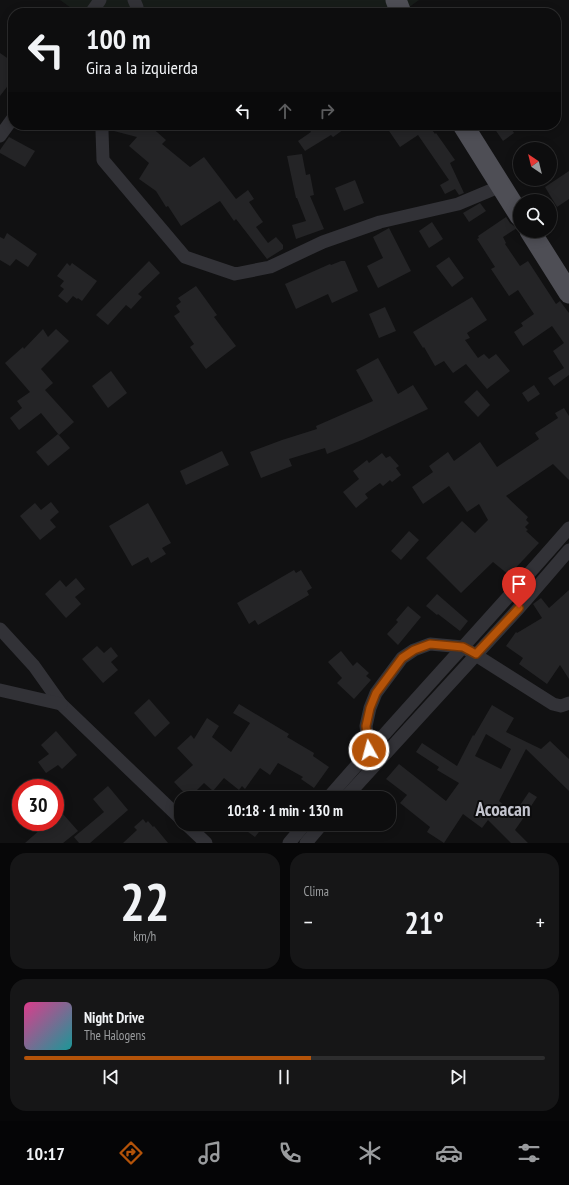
<!DOCTYPE html>
<html lang="es">
<meta charset="utf-8">
<style>
:root{--surface:#0d0d0e;--page:#161617;--text:#f1f3f6;--muted:#9a9c9e;--line:#2d2d2e;--accent:#b45309}
body{margin:0;font-family:"PT Sans Narrow",sans-serif;background:var(--page);color:var(--text);height:100vh;display:flex;flex-direction:column;font-size:15px;white-space:nowrap}
*{box-sizing:border-box;margin:0}
p{font-size:13px;color:var(--muted)}
.icon{flex:none;width:22px;height:22px;fill:none;stroke:currentColor;stroke-width:2;stroke-linecap:round;stroke-linejoin:round}
.map{position:relative;height:843px;overflow:hidden}
.side{display:flex;flex-direction:column;gap:10px;padding:10px;background:#070708;flex:1}
.side>*{flex:none}
.hud{position:absolute;left:8px;top:8px;width:553px;height:122px;border-radius:16px;box-shadow:0 2px 10px #0003,0 0 0 1px var(--line);background:#0d0d0e;color:var(--text);overflow:hidden}
.needle{width:26px;rotate:325deg}
.buttons{position:absolute;left:513px;top:142px;display:grid;gap:8px}
.buttons a{display:grid;place-items:center;width:44px;height:44px;border-radius:50%;background:var(--surface);box-shadow:0 2px 10px #0003,0 0 0 1px var(--line);font-size:20px}
.speed{position:absolute;left:12px;top:779px;display:flex;gap:8px;font-size:20px;font-weight:700;text-align:center}
.speed>*{display:grid;place-content:center;width:52px;height:52px;border-radius:50%;background:var(--surface);box-shadow:0 2px 10px #0003,0 0 0 1px var(--line);line-height:1}
.speed .limit{border:6px solid #d22;background:#fff;color:#111}
.pin{position:absolute;display:grid;place-items:center;width:34px;height:34px;color:#fff;margin:-41px -17px;border-radius:50% 50% 50% 0;rotate:-45deg;box-shadow:0 0 4px #0007}
.pin .icon{rotate:45deg}
.me{position:absolute;width:44px;margin:-22px;rotate:353deg;stroke-linejoin:round;filter:drop-shadow(0 0 3px #0008)}
.turn{display:flex;align-items:center;gap:14px;height:84px;padding:0 12px;font-size:18px}
.turn .icon{width:52px;height:52px;stroke-width:2.5}
.turn b{display:block;font-size:28px;line-height:34px}
.lanes{display:flex;align-items:center;height:38px;padding:0 12px;background:#0003;justify-content:center;gap:20px;direction:ltr}
.lanes .off{opacity:.35}
.big{font-size:30px;font-weight:700;line-height:1.1}
.side .tile{flex:1;display:flex;flex-direction:column;justify-content:center;gap:6px;min-width:0;padding:0 14px;border-radius:16px;background:var(--page)}
.side .dial{align-items:center;gap:0}
.dial b{font-size:52px;line-height:1}
.song{display:flex;align-items:center;gap:12px}
.cover{width:48px;height:48px;border-radius:6px;background:linear-gradient(135deg,hsl(330 70% 55%),hsl(180 70% 35%))}
.played{height:4px;border-radius:2px;background:linear-gradient(90deg,var(--accent) 55%,var(--line) 55%)}
.keys{display:flex;justify-content:space-around;direction:ltr}
.heat{display:flex;justify-content:space-between;align-items:center;font-size:22px;direction:ltr}
.side .tiles{flex:1;display:grid;gap:10px;grid-template-columns:1fr 1fr}
.tile:last-child{grid-column:span 2}
.trip{position:absolute;left:174px;top:791px;width:222px;height:40px;border-radius:16px;background:var(--surface);box-shadow:0 2px 10px #0003,0 0 0 1px var(--line);font-weight:700;line-height:40px;text-align:center}
.tabs{display:flex;height:64px;justify-content:space-around;align-items:center;background:#050506;color:var(--muted)}
.tabs .icon{width:28px;height:28px}
.tabs .active{color:var(--accent)}
.tabs b{font-size:18px;color:var(--text)}
.map>svg:first-child{display:block}
</style>
<div class="map">
<svg width="569" height="843" viewBox="0 0 569 843">
<rect width="100%" height="100%" fill="#111112"/>
<polygon fill="#171c19" points="60,0 419,0 401,13 78,13"/>
<g fill="#242426" fill-rule="evenodd">
<polygon points="0,53 13,62 13,79 0,96"/>
<polygon points="111,125 149,125 166,140 162,144 190,167 204,157 236,199 248,190 254,199 249,202 263,222 256,227 268,243 276,237 283,245 283,249 267,259 236,219 234,221 220,201 181,226 168,206 166,207 156,191 139,179 149,163 129,146 137,137 110,130"/>
<polygon points="306,125 350,125 333,137 331,135 305,151 298,141 311,132"/>
<polygon points="385,125 432,125 430,127 435,134 436,133 455,160 450,163 464,193 459,195 455,189 445,194 440,185 449,180 418,135 400,147"/>
<polygon points="492,125 509,125 514,133 503,141"/>
<polygon points="9,137 35,151 25,167 0,153 0,150"/>
<polygon points="302,154 306,175 310,174 314,195 310,196 324,229 296,239 292,225 306,221 297,198 296,198 287,156"/>
<polygon points="569,171 569,199 557,207 545,187"/>
<polygon points="355,180 364,203 344,211 335,188"/>
<polygon points="480,203 486,211 469,222 463,213"/>
<polygon points="506,217 510,223 517,228 503,237 506,243 505,244 520,266 528,261 556,304 560,301 569,313 569,375 554,386 548,378 564,368 553,351 564,343 552,326 523,346 514,332 523,326 521,323 534,314 518,290 509,296 491,269 495,267 477,239 479,238 478,236"/>
<polygon points="432,222 443,239 429,248 419,231"/>
<polygon points="389,228 411,271 378,288 367,266 383,258 373,237"/>
<polygon points="7,233 37,254 28,267 16,259 10,266 0,260 0,237 4,239"/>
<polygon points="449,257 464,278 452,287 436,266"/>
<polygon points="149,261 160,273 138,294 142,297 131,309 126,305 108,325 96,315"/>
<polygon points="341,261 345,261 358,291 332,303 328,294 296,309 285,284 330,264 331,265"/>
<polygon points="67,263 70,266 72,263 97,281 82,301 78,298 77,299 73,296 67,303 58,296 64,289 60,286 64,281 57,276"/>
<polygon points="196,286 217,315 214,317 236,346 206,369 190,347 194,344 174,316 180,312 176,306 181,302 178,298"/>
<polygon points="472,297 487,320 467,333 470,338 465,340 478,358 484,354 489,359 496,354 510,371 487,389 466,364 453,373 444,361 435,366 424,347 423,348 413,332"/>
<polygon points="385,307 396,331 379,338 369,314"/>
<polygon points="43,329 48,337 56,329 69,341 41,369 53,383 45,390 74,422 59,435 41,413 19,430 10,418 22,408 17,401 30,392 5,363 23,347 24,349"/>
<polygon points="378,358 398,394 413,385 428,409 362,440 327,454 325,448 289,459 292,466 261,478 250,452 282,440 317,429 316,426 373,401 356,370"/>
<polygon points="111,371 127,393 108,408 92,386"/>
<polygon points="534,385 540,394 528,402 522,393"/>
<polygon points="477,390 490,405 478,417 464,402"/>
<polygon points="564,408 569,416 569,480 553,464 506,496 528,517 526,520 529,523 525,527 528,530 526,531 539,543 509,575 493,562 461,593 426,558 462,521 475,533 488,520 479,504 467,512 449,486 423,504 412,487 433,472 429,466 448,452 454,461 480,442 497,467 539,439 535,433 558,418 555,413"/>
<polygon points="58,434 70,448 48,466 36,452"/>
<polygon points="222,451 229,465 186,485 180,471"/>
<polygon points="382,453 386,458 390,456 399,466 396,468 401,475 392,482 390,480 383,486 380,483 365,494 368,498 356,508 343,492 359,479 353,471 367,460 369,463"/>
<polygon points="51,502 59,512 50,520 56,527 40,540 20,516 35,503 41,510"/>
<polygon points="148,503 171,543 162,548 166,554 151,563 148,557 132,566 109,526"/>
<polygon points="409,531 419,540 401,560 391,551"/>
<polygon points="294,570 296,573 301,570 312,588 307,591 309,595 258,625 255,620 249,624 237,603"/>
<polygon points="76,578 85,589 75,597 81,604 66,618 45,594 60,580 66,587"/>
<polygon points="569,590 569,679 560,665 547,684 519,664 523,658 506,646 516,632 517,633 542,618 533,604 541,598 549,608"/>
<polygon points="437,594 468,621 460,631 438,614 437,615 426,606"/>
<polygon points="408,606 421,617 398,645 387,634 398,622 396,620"/>
<polygon points="97,646 104,653 111,647 118,656 111,662 118,670 103,683 82,659"/>
<polygon points="341,651 353,666 357,662 369,673 366,676 371,680 354,699 337,683 342,678 328,662"/>
<polygon points="149,699 170,723 155,737 134,713"/>
<polygon points="239,704 289,734 287,737 314,753 313,756 329,767 314,788 301,779 303,777 278,763 270,775 260,768 245,789 242,786 239,790 224,778 213,791 204,783 189,798 174,782 193,765 177,748 191,735 194,739 207,718 219,726 212,737 231,752 250,723 233,713"/>
<path d="M492 705 514 718 506 732 541 749 550 741 569 759V791L526 749 499 801 514 814 529 792 537 797 522 820 515 830 528 843H511L488 820 482 828 463 814 444 843 427 832 430 827 400 803 407 795 386 779 399 764 446 801 459 783 437 770 439 767 416 752 422 743 457 766 473 735 474 736ZM486 734 511 749 501 769 475 756Z"/>
<polygon points="56,731 77,755 62,769 58,765 46,773 38,762 49,754 41,745"/>
<polygon points="108,786 128,810 90,843 79,843 74,837 104,812 93,799"/>
<polygon points="55,805 78,831 63,843 25,843 49,822 55,822"/>
<polygon points="143,819 146,823 148,821 153,827 154,826 168,843 123,843 137,830 134,827"/>
<polygon points="237,824 265,824 255,837"/>
</g>
<g fill="none" stroke-linecap="round" stroke-linejoin="round">
<g stroke="#323237" stroke-width="13">
<polyline points="134,0 137,7 136,13"/>
<polyline points="91,13 100,0"/>
<polyline points="103,125 102,131 103,160 185,257 235,274 270,267 323,242 380,222 458,204 501,186"/>
<polyline points="0,136 13,118"/>
<polyline points="0,629 34,666 61,704 181,819"/>
<polyline points="0,690 61,704"/>
<polyline points="369,750 366,726 370,708 376,693 402,658 414,650 430,644 463,647 553,704 561,706 569,703"/>
<path d="M328 798C407 707 490 619 569 528"/>
<polyline points="345,798 519,608 569,550"/>
<polyline points="186,824 206,843"/>
<polyline points="289,843 305,824"/>
<polyline points="306,843 322,824"/>
</g>
<g stroke="#4e4e55" stroke-width="21">
<polyline points="396,0 401,13"/>
<polyline points="463,125 520,216"/>
<polyline points="530,231 569,293"/>
</g>
</g>
<g fill="none" stroke-linecap="round" stroke-linejoin="round">
<g stroke="#753606" stroke-width="10">
<polyline id="route" points="369,750 366,726 370,708 376,693 402,658 414,650 430,644 463,647 476,654 519,608"/>
</g>
<use href="#route" stroke="#b45309" stroke-width="7"/>
</g>
<g text-anchor="middle" stroke-width="4" stroke-linejoin="round" paint-order="stroke">
<g font-size="19" font-weight="bold" fill="#c3c4ce" stroke="#0c0c0d">
<text x="503" y="816">Acoacan</text>
</g>
</g>
</svg>
<div class="buttons">
<a><svg class="needle" viewBox="-14 -14 28 28"><path d="M0-13l5 13h-10z" fill="#e53935"/><path d="M0 13l5-13h-10z" fill="#9a9c9e"/></svg></a>
<a><svg class="icon" aria-label="search" viewBox="0 0 24 24"><circle cx="10" cy="10" r="6"/><path d="M15 15l6 6"/></svg></a>
</div>
<div class="speed"><div class="limit">30</div></div>
<div class="pin" style="left:519px;top:608px;background:#d93025"><svg class="icon" aria-label="arrive" viewBox="0 0 24 24"><path d="M6 21V4h12l-3 4 3 4H6"/></svg></div>
<svg class="me" style="left:369px;top:750px" viewBox="-20 -20 40 40"><circle r="17" fill="#b45309" stroke="#fff" stroke-width="3"/><path d="M0-11L8 9 0 5-8 9z" fill="#fff"/></svg>
<div class="trip">10:18 · 1 min · 130 m</div>
<div class="hud">
<div class="turn"><svg class="icon" aria-label="left" viewBox="0 0 24 24"><path d="M17 20v-9H6M10 6l-5 5 5 5"/></svg><div><b>100 m</b>Gira a la izquierda</div></div>
<div class="lanes"><svg class="icon" aria-label="left" viewBox="0 0 24 24"><path d="M17 20v-9H6M10 6l-5 5 5 5"/></svg><svg class="icon off" aria-label="ahead" viewBox="0 0 24 24"><path d="M12 20V5M6 11l6-6 6 6"/></svg><svg class="icon off" aria-label="right" viewBox="0 0 24 24"><path d="M7 20v-9h11M14 6l5 5-5 5"/></svg></div>
</div>
</div>
<section class="side">
<div class="tiles">
<div class="tile dial"><b>22</b><p>km/h</p></div>
<div class="tile"><p>Clima</p>
<div class="heat"><a>−</a><b class="big">21°</b><a>+</a></div>
</div>
<div class="tile">
<div class="song"><i class="cover"></i><div><b>Night Drive</b><p>The Halogens</p></div></div>
<div class="played"></div>
<div class="keys"><svg class="icon" aria-label="previous" viewBox="0 0 24 24"><path d="M18 5L8 12l10 7zM5 5v14"/></svg><svg class="icon" aria-label="pause" viewBox="0 0 24 24"><path d="M8 5v14M16 5v14"/></svg><svg class="icon" aria-label="next" viewBox="0 0 24 24"><path d="M6 5l10 7-10 7zM19 5v14"/></svg></div>
</div>
</div>
</section>
<nav class="tabs">
<b>10:17</b>
<svg class="icon active" aria-label="directions" viewBox="0 0 24 24"><path d="M12 3l9 9-9 9-9-9zM9 14v-3h6M13 9l2 2-2 2"/></svg>
<svg class="icon" aria-label="music" viewBox="0 0 24 24"><path d="M9 18V5l10-2v13"/><circle cx="6" cy="18" r="3"/><circle cx="16" cy="16" r="3"/></svg>
<svg class="icon" aria-label="phone" viewBox="0 0 24 24"><path d="M5 4h4l2 5-3 2q2 4 5 5l2-3 5 2v4C11 20 4 13 5 4z"/></svg>
<svg class="icon" aria-label="climate" viewBox="0 0 24 24"><path d="M12 3v18M4 7l16 10M4 17L20 7"/></svg>
<svg class="icon" aria-label="car" viewBox="0 0 24 24"><path d="M5 17H2v-5l4-1 3-4h7l3 4 3 1v5h-3M9 17h6M6 11h13"/><circle cx="7" cy="17" r="2"/><circle cx="17" cy="17" r="2"/></svg>
<svg class="icon" aria-label="filters" viewBox="0 0 24 24"><path d="M4 7h16M4 17h16"/><circle cx="9" cy="7" r="2"/><circle cx="15" cy="17" r="2"/></svg>
</nav>
